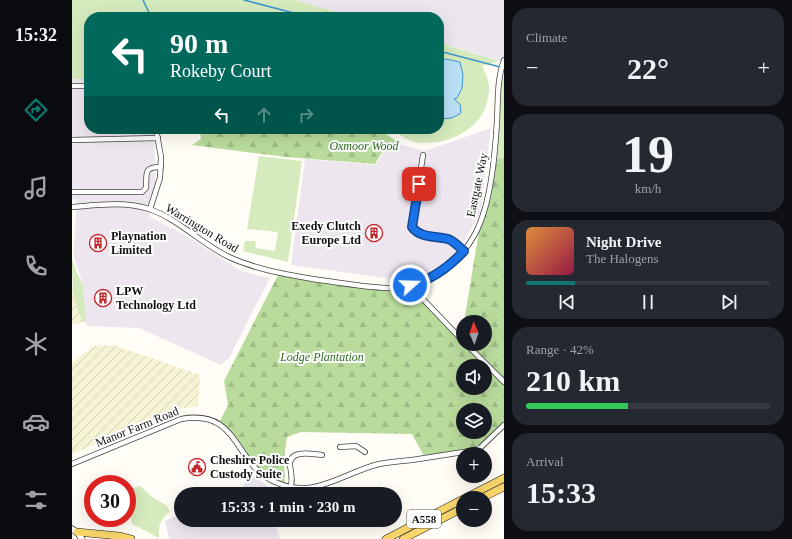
<!DOCTYPE html>
<meta charset="utf-8">
<style>
:root{--surface:#171b24;--page:#242831;--text:#f1f3f6;--muted:#9ea1a6;--line:#363941;--accent:#0f766e}
body{margin:0;font-family:Georgia,serif;background:var(--page);color:var(--text);height:100vh;display:flex;flex-direction:column;font-size:15px;white-space:nowrap}
*{box-sizing:border-box;margin:0}
p{font-size:13px;color:var(--muted)}
.icon{flex:none;width:22px;height:22px;fill:none;stroke:currentColor;stroke-width:2;stroke-linecap:round;stroke-linejoin:round}
.map{position:relative;flex:1;overflow:hidden}
.panel{display:flex;flex-direction:column;gap:8px;padding:8px;background:#0d0f14;width:288px}
.panel>*{flex:none}
.hud{position:absolute;left:12px;top:12px;width:360px;height:122px;border-radius:16px;box-shadow:0 4px 16px #0002;background:#00695c;color:#fff;overflow:hidden}
.needle{width:26px;rotate:358deg}
.fabs{position:absolute;left:384px;top:315px;display:grid;gap:8px}
.fabs a{display:grid;place-items:center;width:36px;height:36px;border-radius:50%;background:var(--surface);box-shadow:0 4px 16px #0002;font-size:20px}
.speed{position:absolute;left:12px;top:475px;display:flex;gap:8px;font-size:20px;font-weight:700;text-align:center}
.speed>*{display:grid;place-content:center;width:52px;height:52px;border-radius:50%;background:var(--surface);box-shadow:0 4px 16px #0002;line-height:1}
.speed .limit{border:6px solid #d22;background:#fff;color:#111}
.pin{position:absolute;display:grid;place-items:center;width:34px;height:34px;color:#fff;margin:-17px;border-radius:8px;box-shadow:0 2px 6px #0006}
.me{position:absolute;width:44px;margin:-22px;rotate:70deg;stroke-linejoin:round;filter:drop-shadow(0 0 3px #0008)}
.turn{display:flex;align-items:center;gap:14px;height:84px;padding:0 20px;font-size:18px}
.turn .icon{width:52px;height:52px;stroke-width:2.5}
.turn b{display:block;font-size:28px;line-height:34px}
.lanes{display:flex;align-items:center;height:38px;padding:0 20px;background:#0003;justify-content:center;gap:20px;direction:ltr}
.lanes .off{opacity:.35}
.big{font-size:30px;font-weight:600;line-height:1.1}
.panel .card{flex:1;display:flex;flex-direction:column;justify-content:center;gap:6px;min-width:0;padding:0 14px;border-radius:16px;background:var(--page)}
.panel .dial{align-items:center;gap:0}
.dial b{font-size:52px;line-height:1}
.song{display:flex;align-items:center;gap:12px}
.cover{width:48px;height:48px;border-radius:6px;background:linear-gradient(135deg,hsl(30 70% 55%),hsl(340 70% 35%))}
.played{height:4px;border-radius:2px;background:linear-gradient(90deg,var(--accent) 20%,var(--line) 20%)}
.keys{display:flex;justify-content:space-around;direction:ltr}
.heat{display:flex;justify-content:space-between;align-items:center;font-size:22px;direction:ltr}
.charge{height:6px;border-radius:3px;background:linear-gradient(90deg,#34c759 42%,var(--line) 0)}
.trip{position:absolute;left:102px;top:487px;width:228px;height:40px;border-radius:20px;background:var(--surface);box-shadow:0 4px 16px #0002;font-weight:600;line-height:40px;text-align:center}
main{display:flex;flex:1;min-height:0}
.menu{display:flex;flex-direction:column;width:72px;justify-content:space-around;align-items:center;background:#090b0e;color:var(--muted)}
.menu .icon{width:28px;height:28px}
.menu .current{color:var(--accent)}
.menu b{font-size:18px;color:var(--text)}
.map>svg:first-child{display:block}
</style>
<main>
<nav class="menu">
<b>15:32</b>
<svg class="icon current" aria-label="directions" viewBox="0 0 24 24"><path d="M12 3l9 9-9 9-9-9zM9 14v-3h6M13 9l2 2-2 2"/></svg>
<svg class="icon" aria-label="music" viewBox="0 0 24 24"><path d="M9 18V5l10-2v13"/><circle cx="6" cy="18" r="3"/><circle cx="16" cy="16" r="3"/></svg>
<svg class="icon" aria-label="phone" viewBox="0 0 24 24"><path d="M5 4h4l2 5-3 2q2 4 5 5l2-3 5 2v4C11 20 4 13 5 4z"/></svg>
<svg class="icon" aria-label="climate" viewBox="0 0 24 24"><path d="M12 3v18M4 7l16 10M4 17L20 7"/></svg>
<svg class="icon" aria-label="car" viewBox="0 0 24 24"><path d="M5 17H2v-5l4-1 3-4h7l3 4 3 1v5h-3M9 17h6M6 11h13"/><circle cx="7" cy="17" r="2"/><circle cx="17" cy="17" r="2"/></svg>
<svg class="icon" aria-label="filters" viewBox="0 0 24 24"><path d="M4 7h16M4 17h16"/><circle cx="9" cy="7" r="2"/><circle cx="15" cy="17" r="2"/></svg>
</nav>
<div class="map">
<svg width="432" height="539" viewBox="0 0 432 539">
<defs>
<pattern id="farmland-furrows" width="10" height="10" patternUnits="userSpaceOnUse"><rect width="10" height="10" fill="#f6f3d4"/><path d="M-1 1l2-2M0 10L10 0M9 11l2-2" fill="none" stroke="#d2cfb5"/></pattern>
<pattern id="forest-firs" width="22" height="20" patternUnits="userSpaceOnUse"><rect width="22" height="20" fill="#b9dc9c"/><path d="M5 1l3.5 6h-7zM16 11l3.5 6h-7z" fill="#9ebc85"/></pattern>
</defs>
<rect width="100%" height="100%" fill="#fffdf5"/>
<g fill="#eee6ef">
<polygon points="224,0 432,0 432,62 367,43 367,17 281,17"/>
<polygon points="0,79 17,79 17,129 82,129 84,193 78,217 113,235 169,271 198,278 157,358 149,365 67,328 14,326 11,285 1,254 4,216 4,200 0,199"/>
<polygon points="419,128 408,214 393,239 378,260 345,279 313,278 219,265 233,159 304,165 312,151 327,144 353,151"/>
<polygon points="180,473 196,487 194,494 160,494 170,488"/>
<polygon points="109,514 109,520 202,520 208,539 97,539 93,521"/>
</g>
<g fill="url(#farmland-furrows)">
<polygon points="0,287 4,298 5,310 11,322 0,324"/>
<polygon points="41,345 128,375 126,406 112,408 99,412 0,454 0,363 22,346"/>
</g>
<g fill="#d5ebbd">
<polygon points="0,0 224,0 281,17 17,17 17,79 0,79"/>
<path d="M367 43 427 61 410 66C413 72 416 78 417 86 418 90 416 94 416 98 411 128 379 144 350 143 339 143 329 136 320 129H367Z"/>
<polygon points="432,77 432,158 421,159 427,86"/>
<polygon points="187,156 230,161 216,262 171,251 173,241 183,241 184,248 203,251 206,232 175,229"/>
<path d="M0 258 4 271 11 285 14 322H11C0 302 0 280 0 258Z"/>
<path d="M68 486 80 497 95 506 98 512C88 518 86 527 87 538L60 524 55 501V490Z"/>
</g>
<g fill="url(#forest-firs)" fill-rule="evenodd">
<polygon points="128,129 306,129 326,142 311,151 303,164 214,157 120,145 129,139"/>
<path d="M432 158V425L421 435 398 451 353 458 340 434 229 432 215 437 212 460 213 486 187 473 147 423 156 405 152 381 207 273 303 288 343 284 347 294 389 340 391 330V344H413V322H392L409 219 421 159ZM391 366H413V388H391ZM391 410H413V432H391Z"/>
</g>
<polygon fill="#b9e0f7" stroke="#3f96cf" points="374,59 388,62 391,75 390,88 385,98 382,99 388,104 389,113 380,118 368,119 367,61"/>
<g fill="none" stroke-linecap="round" stroke-linejoin="round">
<g stroke="#3f96cf" stroke-width="1.5">
<polyline points="71,0 79,17"/>
<polyline points="172,0 237,17"/>
<polyline points="367,51 432,68"/>
</g>
<g stroke="#444" stroke-width="6">
<g id="minor">
<polyline points="0,86 17,86"/>
<polyline points="0,140 86,138"/>
<path d="M351 155 340 227C349 239 367 234 379 241 384 243 388 247 392 251"/>
<path d="M0 192H70L74 188C75 173 71 167 89 167"/>
<path d="M0 207C25 205 53 201 77 209 107 219 129 244 157 257 185 270 217 275 247 280 273 283 298 289 324 288 357 287 388 262 403 234 419 204 423 155 425 121 426 101 425 79 432 60"/>
<polyline points="78,209 88,178 89,157 84,129"/>
<polyline points="349,297 391,341"/>
<polyline points="394,344 432,382"/>
<polyline points="268,447 284,446 293,452"/>
<path d="M0 464 109 419C168 408 161 464 203 482 243 500 270 473 307 464 318 462 329 461 340 460 359 457 378 454 398 451L408 448 432 425"/>
<path d="M219 487C221 477 219 474 218 465 217 449 240 454 250 455"/>
</g>
</g>
<g stroke="#444" stroke-width="7">
<polyline id="tertiary" points="0,529 5,532 10,539"/>
</g>
<g stroke="#222" stroke-width="8">
<g id="primary">
<polyline points="393,498 432,478"/>
<polyline points="410,498 432,487"/>
<polyline points="5,532 47,536 59,539"/>
<polyline points="314,539 391,499"/>
<polyline points="331,539 391,508"/>
</g>
</g>
<use href="#minor" stroke="#fff" stroke-width="4.5"/>
<use href="#tertiary" stroke="#fff" stroke-width="5.5"/>
<use href="#primary" stroke="#f9d66b" stroke-width="7"/>
</g>
<g fill="none" stroke-linecap="round" stroke-linejoin="round">
<g stroke="#114b97" stroke-width="10">
<path id="route" d="M338 285C360 280 377 267 392 251 387 247 382 241 376 239 364 236 348 238 340 227L347 184"/>
</g>
<use href="#route" stroke="#1a73e8" stroke-width="7"/>
</g>
<defs>
<g id="building-ring" transform="scale(0.9)"><circle r="9.5" fill="#fff" stroke="#c4262e" stroke-width="1.5"/><path d="M-4-6H4V6H1V3H-1V6H-4ZM-2.5-4.3h1.7v1.8h-1.7ZM.8-4.3h1.7v1.8H.8ZM-2.5-1h1.7V.8h-1.7ZM.8-1h1.7V.8H.8Z" fill="#c4262e"/></g>
<g id="civic-ring" transform="scale(0.9)"><circle r="9.5" fill="#fff" stroke="#c4262e" stroke-width="1.5"/><path d="M-.6-6.5H3V-4.5H.6V-3L4-1V1h2V6H-6V1h2V-1L-.6-3ZM-1.2 2.5V6h2.4V2.5Z" fill="#c4262e"/></g>
</defs>
<g fill-rule="evenodd">
<use href="#building-ring" x="302" y="233"/>
<use href="#building-ring" x="26" y="243"/>
<use href="#building-ring" x="31" y="298"/>
<use href="#civic-ring" x="125" y="467"/>
</g>
<g text-anchor="middle" stroke-width="4" stroke-linejoin="round" paint-order="stroke">
<rect fill="#fff" stroke="#585858" stroke-width="1" x="335" y="510" width="34" height="18" rx="3"/>
<g font-size="11" font-weight="bold" fill="#111">
<text x="352" y="523">A558</text>
</g>
<g font-size="12" font-style="italic" fill="#2f6b1f" stroke="#fff">
<text x="292" y="150">Oxmoor Wood</text>
<text x="250" y="361">Lodge Plantation</text>
</g>
<g font-size="12" fill="#111" stroke="#fff">
<text transform="translate(405 185) rotate(-78)" y="4">Eastgate Way</text>
<text transform="translate(130 228) rotate(31)" y="4">Warrington Road</text>
<text transform="translate(65 427) rotate(-22)" y="4">Manor Farm Road</text>
</g>
<g font-size="12" font-weight="bold" fill="#111" stroke="#fff" text-anchor="start">
<text x="289" y="230" text-anchor="end">Exedy Clutch<tspan x="289" dy="14">Europe Ltd</tspan></text>
<text x="39" y="240">Playnation<tspan x="39" dy="14">Limited</tspan></text>
<text x="44" y="295">LPW<tspan x="44" dy="14">Technology Ltd</tspan></text>
<text x="138" y="464">Cheshire Police<tspan x="138" dy="14">Custody Suite</tspan></text>
</g>
</g>
</svg>
<div class="fabs">
<a><svg class="needle" viewBox="-14 -14 28 28"><path d="M0-13l5 13h-10z" fill="#e53935"/><path d="M0 13l5-13h-10z" fill="#9ea1a6"/></svg></a>
<a><svg class="icon" aria-label="sound" viewBox="0 0 24 24"><path d="M4 9h4l5-4v14l-5-4H4zM17 9q2 3 0 6"/></svg></a>
<a><svg class="icon" aria-label="layers" viewBox="0 0 24 24"><path d="M12 4l9 5-9 5-9-5zM3 14l9 5 9-5"/></svg></a>
<a>+</a>
<a>−</a>
</div>
<div class="speed"><div class="limit">30</div></div>
<div class="pin" style="left:347px;top:184px;background:#d93025"><svg class="icon" aria-label="arrive" viewBox="0 0 24 24"><path d="M6 21V4h12l-3 4 3 4H6"/></svg></div>
<svg class="me" style="left:338px;top:285px" viewBox="-20 -20 40 40"><circle r="17" fill="#1a73e8" stroke="#fff" stroke-width="3"/><path d="M0-11L8 9 0 5-8 9z" fill="#fff"/></svg>
<div class="trip">15:33 · 1 min · 230 m</div>
<div class="hud">
<div class="turn"><svg class="icon" aria-label="left" viewBox="0 0 24 24"><path d="M17 20v-9H6M10 6l-5 5 5 5"/></svg><div><b>90 m</b>Rokeby Court</div></div>
<div class="lanes"><svg class="icon" aria-label="left" viewBox="0 0 24 24"><path d="M17 20v-9H6M10 6l-5 5 5 5"/></svg><svg class="icon off" aria-label="ahead" viewBox="0 0 24 24"><path d="M12 20V5M6 11l6-6 6 6"/></svg><svg class="icon off" aria-label="right" viewBox="0 0 24 24"><path d="M7 20v-9h11M14 6l5 5-5 5"/></svg></div>
</div>
</div>
<section class="panel">
<div class="card"><p>Climate</p>
<div class="heat"><a>−</a><b class="big">22°</b><a>+</a></div>
</div>
<div class="card dial"><b>19</b><p>km/h</p></div>
<div class="card">
<div class="song"><i class="cover"></i><div><b>Night Drive</b><p>The Halogens</p></div></div>
<div class="played"></div>
<div class="keys"><svg class="icon" aria-label="previous" viewBox="0 0 24 24"><path d="M18 5L8 12l10 7zM5 5v14"/></svg><svg class="icon" aria-label="pause" viewBox="0 0 24 24"><path d="M8 5v14M16 5v14"/></svg><svg class="icon" aria-label="next" viewBox="0 0 24 24"><path d="M6 5l10 7-10 7zM19 5v14"/></svg></div>
</div>
<div class="card"><p>Range · 42%</p><b class="big">210 km</b><div class="charge"></div></div>
<div class="card"><p>Arrival</p><b class="big">15:33</b></div>
</section>
</main>
